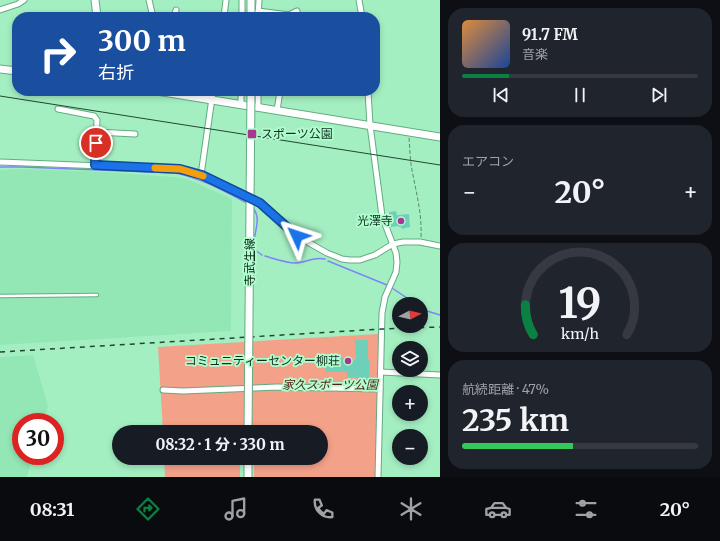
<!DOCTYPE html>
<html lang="ja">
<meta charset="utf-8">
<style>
:root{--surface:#171b24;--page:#20242c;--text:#f1f3f6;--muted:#9ea1a6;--line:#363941;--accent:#0b8043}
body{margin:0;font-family:Merriweather,"Noto Sans JP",serif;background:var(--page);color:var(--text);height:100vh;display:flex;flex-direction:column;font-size:15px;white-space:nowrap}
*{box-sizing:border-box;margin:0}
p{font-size:13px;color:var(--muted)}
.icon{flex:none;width:22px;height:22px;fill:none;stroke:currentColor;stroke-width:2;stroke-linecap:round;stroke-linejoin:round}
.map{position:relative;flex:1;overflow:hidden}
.panel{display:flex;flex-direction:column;gap:8px;padding:8px;background:#0d0f14;width:280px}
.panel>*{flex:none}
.guide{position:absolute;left:12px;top:12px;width:368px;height:84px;border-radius:16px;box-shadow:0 2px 6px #0003;background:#1a4fa0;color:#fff;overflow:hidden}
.needle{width:26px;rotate:83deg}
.fabs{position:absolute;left:392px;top:297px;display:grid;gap:8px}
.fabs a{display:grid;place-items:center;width:36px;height:36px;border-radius:50%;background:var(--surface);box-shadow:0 2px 6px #0003;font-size:20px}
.speed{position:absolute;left:12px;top:413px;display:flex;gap:8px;font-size:20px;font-weight:700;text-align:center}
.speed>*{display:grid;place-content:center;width:52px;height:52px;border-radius:50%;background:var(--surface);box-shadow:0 2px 6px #0003;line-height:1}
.speed .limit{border:6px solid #d22;background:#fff;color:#111}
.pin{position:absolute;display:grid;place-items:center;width:34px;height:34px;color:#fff;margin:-17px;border:2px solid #fff;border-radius:50%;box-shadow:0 1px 4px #0007}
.me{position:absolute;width:44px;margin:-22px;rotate:312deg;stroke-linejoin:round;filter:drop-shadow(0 0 3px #0008)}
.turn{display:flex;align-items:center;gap:14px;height:84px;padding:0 20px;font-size:18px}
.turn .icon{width:52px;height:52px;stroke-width:2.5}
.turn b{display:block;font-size:28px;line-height:34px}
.big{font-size:30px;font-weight:700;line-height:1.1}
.panel .card{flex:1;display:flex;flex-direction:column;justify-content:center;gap:6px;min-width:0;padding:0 14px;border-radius:16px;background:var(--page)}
.panel .dial{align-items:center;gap:0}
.dial svg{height:104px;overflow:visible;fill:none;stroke:var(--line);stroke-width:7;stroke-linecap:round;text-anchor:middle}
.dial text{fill:var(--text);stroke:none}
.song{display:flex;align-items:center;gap:12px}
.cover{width:48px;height:48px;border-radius:6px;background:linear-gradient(135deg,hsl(30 70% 55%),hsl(220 70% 35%))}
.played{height:4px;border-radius:2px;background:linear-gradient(90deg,var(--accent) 20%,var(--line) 20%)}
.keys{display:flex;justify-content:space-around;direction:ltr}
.heat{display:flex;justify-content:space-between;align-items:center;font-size:22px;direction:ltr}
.charge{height:6px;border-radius:3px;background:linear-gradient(90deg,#34c759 47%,var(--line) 0)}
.trip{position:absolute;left:112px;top:425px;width:216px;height:40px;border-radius:20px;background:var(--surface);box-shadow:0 2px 6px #0003;font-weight:700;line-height:40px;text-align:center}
.menu{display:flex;height:64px;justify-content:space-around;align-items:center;background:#090b0e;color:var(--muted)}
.menu .icon{width:28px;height:28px}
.menu .selected{color:var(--accent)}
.menu b{font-size:18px;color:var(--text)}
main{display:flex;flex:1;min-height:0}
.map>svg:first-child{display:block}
</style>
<main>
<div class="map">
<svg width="440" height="477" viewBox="0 0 440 477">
<rect width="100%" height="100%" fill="#a4efc2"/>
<g fill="#93e7b5">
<polygon points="21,169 105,172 174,177 187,179 232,199 231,331 0,345 0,170"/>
<polygon points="33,355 48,406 43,422 21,422 21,456 33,456 27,477 0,477 0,357"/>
</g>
<g fill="#f4a189">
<polygon points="378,334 377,477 254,477 254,458 321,458 321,432 163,432 158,347"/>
<polygon points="164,458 240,458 240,477 165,477"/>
</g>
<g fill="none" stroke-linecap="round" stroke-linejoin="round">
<g stroke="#7c86f9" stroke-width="1.5">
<path d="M0 167H22L175 173C201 178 224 191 247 203"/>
<path d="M252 207C263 218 253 233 254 246L255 250 262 255"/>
<path d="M265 256C275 259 286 263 296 263 307 263 313 256 325 259"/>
<polyline points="328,261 387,285"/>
<polyline points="392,288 416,304"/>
<polyline points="421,308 427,311 440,315"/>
</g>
</g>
<g fill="#6fd0ba">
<polygon points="396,211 397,215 409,214 410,227 402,229 401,227 399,227 399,226 391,227 389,212"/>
<polygon points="355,340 368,340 368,359 370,362 369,383 362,382 356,377 347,377 347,372 326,372 326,356 338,356 345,360 356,360"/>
</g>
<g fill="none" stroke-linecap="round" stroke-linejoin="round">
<g stroke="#62ac81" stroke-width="4.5">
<polyline id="lane" points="0,296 97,295"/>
</g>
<g stroke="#62ac81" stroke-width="7">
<g id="street">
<polyline points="149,0 153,17"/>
<polyline points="359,0 362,17"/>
<polyline points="0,10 18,4 24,0"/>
<polyline points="258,11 289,15 297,11"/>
<polyline points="174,17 176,10"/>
<polyline points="224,17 226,0"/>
<polyline points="242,17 242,0"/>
<polyline points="258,17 259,0"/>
<polyline points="368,91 370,125 382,216 396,253 397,262 396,272 385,297 382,313 378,477"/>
<polyline points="241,105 241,91"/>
<polyline points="258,108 258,91"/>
<polyline points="58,109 94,116 97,120 95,165"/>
<polyline points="277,111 280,91"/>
<polyline points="96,132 135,134"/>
<polyline points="0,162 179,169 201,175 260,203 297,236 327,253 342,259 350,260 360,260 375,255 393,244 403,242 420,242 440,246"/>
<polyline points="201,175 213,91"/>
<polyline points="381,372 440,375"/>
<polyline points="163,390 183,391 277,387 380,389"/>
</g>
</g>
<g stroke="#62ac81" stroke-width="9">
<g id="secondary">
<polyline points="95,0 97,17"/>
<polyline points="251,17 251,0"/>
<polyline points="0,69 17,71"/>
<polyline points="157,91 440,137"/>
<polyline points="248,477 248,458"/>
</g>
</g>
<path stroke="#578b6d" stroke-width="1" stroke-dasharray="4 2" stroke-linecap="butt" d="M409 138C410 150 410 163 413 175 417 196 422 215 421 237"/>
<use href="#lane" stroke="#fff" stroke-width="2.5"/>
<use href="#street" stroke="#fff" stroke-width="5"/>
<use href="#secondary" stroke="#fff" stroke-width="7"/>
<polyline stroke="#214632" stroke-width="1" points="0,96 440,165"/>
<polyline stroke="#214632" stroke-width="1.5" stroke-dasharray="5 5" stroke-linecap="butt" points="0,352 382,329 440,327"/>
<g stroke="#62ac81" stroke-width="9" stroke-linecap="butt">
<polyline id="secondary-bridge" points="248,432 251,91"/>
</g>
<use href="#secondary-bridge" stroke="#fff" stroke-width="7"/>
</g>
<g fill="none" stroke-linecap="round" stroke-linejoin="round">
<g stroke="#114b97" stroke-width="10">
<polyline id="route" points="96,143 95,165 180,169 202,175 260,203 297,236"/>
</g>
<use href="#route" stroke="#1a73e8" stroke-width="7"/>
<polyline stroke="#f59e0b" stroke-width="7" points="155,168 180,169 203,176"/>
</g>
<g fill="#a93791" stroke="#b1fdcf" stroke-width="1.5">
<rect x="247" y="129" width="10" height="10" rx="2"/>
<circle cx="401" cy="221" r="4"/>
<circle cx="348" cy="361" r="4"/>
</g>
<g text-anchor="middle" stroke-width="3.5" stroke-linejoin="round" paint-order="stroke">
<g font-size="12" fill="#10301f" stroke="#b1fdcf" text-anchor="end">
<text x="261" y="138" text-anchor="start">スポーツ公園</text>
<text x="393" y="225">光澤寺</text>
<text x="340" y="365">コミュニティーセンター柳荘</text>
</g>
<g font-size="12" fill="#10301f" stroke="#b1fdcf">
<text transform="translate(250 262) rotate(-90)" y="4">寺武生線</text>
</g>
<g font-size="12" font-style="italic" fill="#511f10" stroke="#b1fdcf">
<text x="330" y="389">家久スポーツ公園</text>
</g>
</g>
</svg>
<div class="fabs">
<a><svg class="needle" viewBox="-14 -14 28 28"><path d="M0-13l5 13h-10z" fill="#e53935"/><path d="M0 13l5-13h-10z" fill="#9ea1a6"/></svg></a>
<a><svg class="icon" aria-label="layers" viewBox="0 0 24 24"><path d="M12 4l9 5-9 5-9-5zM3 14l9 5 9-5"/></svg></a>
<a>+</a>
<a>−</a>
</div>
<div class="speed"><div class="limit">30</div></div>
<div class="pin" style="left:96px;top:143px;background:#d93025"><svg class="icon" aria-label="arrive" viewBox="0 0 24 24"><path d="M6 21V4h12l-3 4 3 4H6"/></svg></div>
<svg class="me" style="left:297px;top:236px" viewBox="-20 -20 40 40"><path d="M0-17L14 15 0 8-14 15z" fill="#1a73e8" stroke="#fff" stroke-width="4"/></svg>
<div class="trip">08:32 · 1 分 · 330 m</div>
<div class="guide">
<div class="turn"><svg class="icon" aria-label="right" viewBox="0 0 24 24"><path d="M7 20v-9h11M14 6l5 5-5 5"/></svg><div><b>300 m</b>右折</div></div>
</div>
</div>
<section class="panel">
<div class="card">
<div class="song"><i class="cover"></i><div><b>91.7 FM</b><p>音楽</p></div></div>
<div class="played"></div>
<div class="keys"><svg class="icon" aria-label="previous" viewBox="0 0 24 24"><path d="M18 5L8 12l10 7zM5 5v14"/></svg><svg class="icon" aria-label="pause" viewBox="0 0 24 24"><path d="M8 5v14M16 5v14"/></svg><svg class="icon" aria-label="next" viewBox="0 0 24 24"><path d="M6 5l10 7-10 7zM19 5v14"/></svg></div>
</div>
<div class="card"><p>エアコン</p>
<div class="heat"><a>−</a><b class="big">20°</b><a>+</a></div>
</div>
<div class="card dial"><svg viewBox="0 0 100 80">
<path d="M14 69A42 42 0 1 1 86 69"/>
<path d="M14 69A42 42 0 0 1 8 46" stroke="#0b8043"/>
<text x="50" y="56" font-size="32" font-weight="700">19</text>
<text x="50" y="72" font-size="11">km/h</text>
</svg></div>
<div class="card"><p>航続距離 · 47%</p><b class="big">235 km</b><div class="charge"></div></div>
</section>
</main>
<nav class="menu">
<b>08:31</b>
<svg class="icon selected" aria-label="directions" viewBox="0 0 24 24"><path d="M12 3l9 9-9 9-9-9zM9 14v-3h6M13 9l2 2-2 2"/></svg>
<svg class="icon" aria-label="music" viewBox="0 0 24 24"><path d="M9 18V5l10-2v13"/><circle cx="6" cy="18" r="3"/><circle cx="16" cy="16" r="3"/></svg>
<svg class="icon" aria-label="phone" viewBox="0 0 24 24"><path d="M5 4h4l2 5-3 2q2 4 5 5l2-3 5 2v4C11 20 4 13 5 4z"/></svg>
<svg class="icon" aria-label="climate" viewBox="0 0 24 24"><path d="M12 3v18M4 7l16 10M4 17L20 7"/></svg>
<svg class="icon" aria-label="car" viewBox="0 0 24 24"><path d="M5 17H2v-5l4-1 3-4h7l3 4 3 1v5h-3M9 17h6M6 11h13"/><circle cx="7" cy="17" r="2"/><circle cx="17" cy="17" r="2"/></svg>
<svg class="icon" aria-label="filters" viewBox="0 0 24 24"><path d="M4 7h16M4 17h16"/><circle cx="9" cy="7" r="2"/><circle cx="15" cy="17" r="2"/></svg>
<b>20°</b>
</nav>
